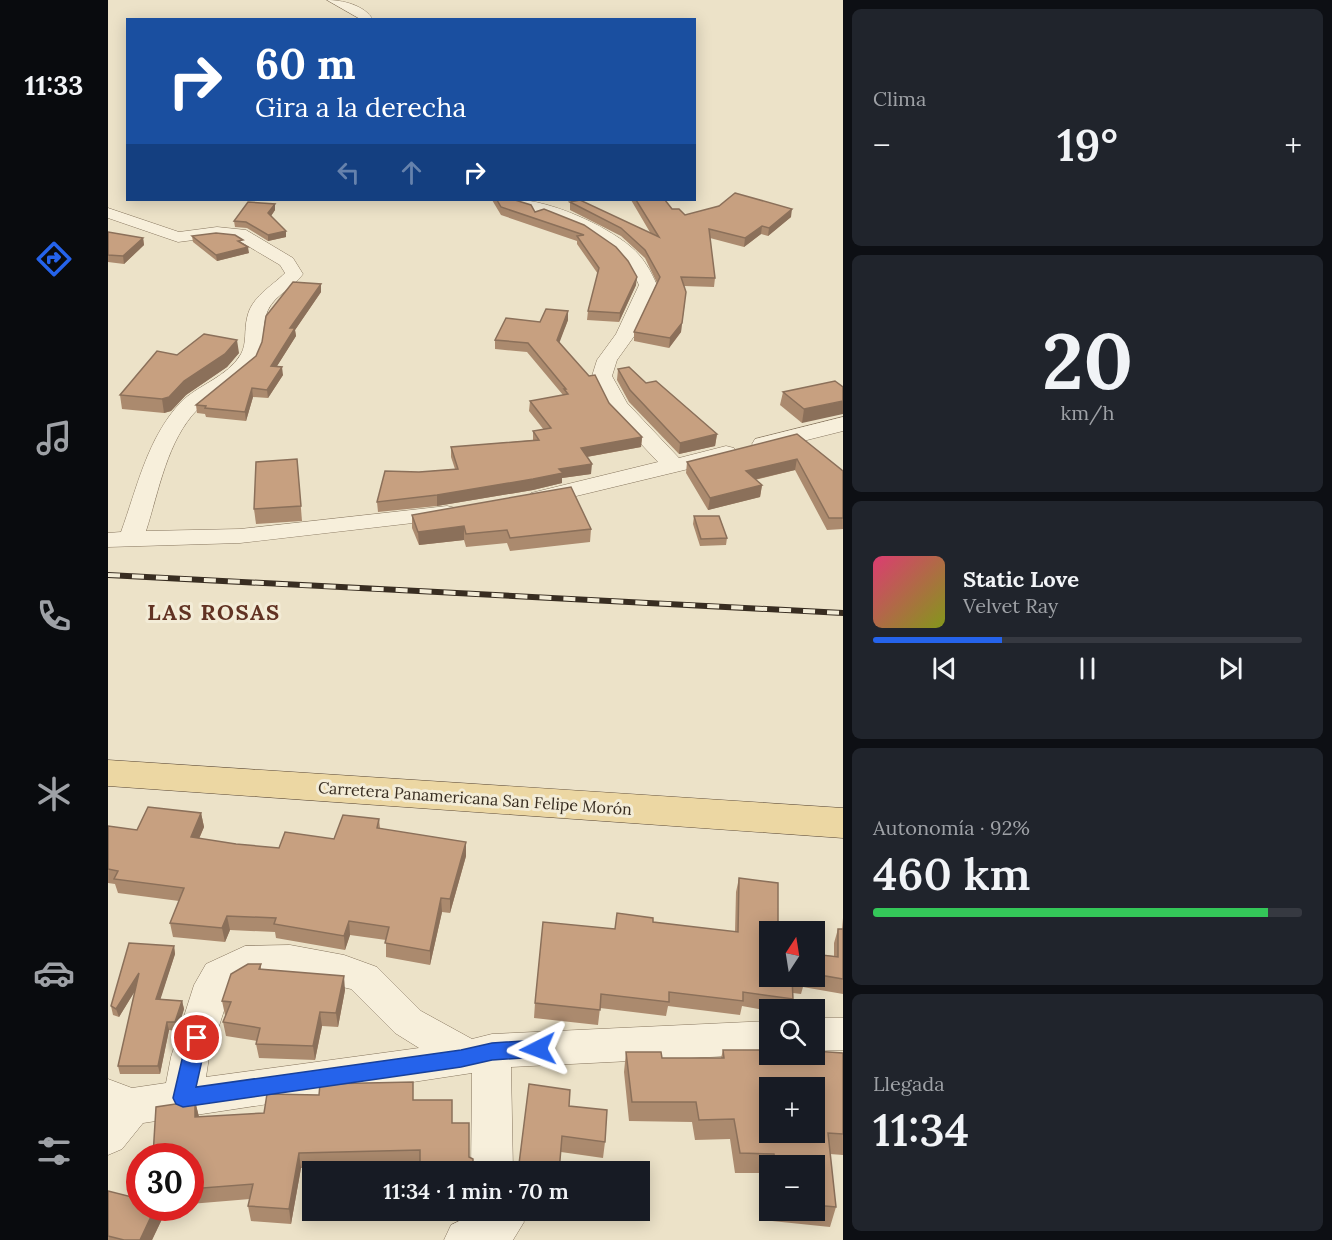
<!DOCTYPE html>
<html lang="es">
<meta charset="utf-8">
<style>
:root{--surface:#171b24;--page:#20242c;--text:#f1f3f6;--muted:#9ea1a6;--line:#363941;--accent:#2563eb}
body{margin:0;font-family:Lora,serif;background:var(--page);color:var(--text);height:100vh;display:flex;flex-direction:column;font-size:22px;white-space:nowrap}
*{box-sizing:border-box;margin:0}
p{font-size:20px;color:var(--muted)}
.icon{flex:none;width:33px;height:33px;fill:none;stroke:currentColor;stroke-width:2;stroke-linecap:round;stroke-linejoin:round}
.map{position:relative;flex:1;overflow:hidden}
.drawer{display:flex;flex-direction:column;gap:9px;padding:9px;background:#0d0f14;width:489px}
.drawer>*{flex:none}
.top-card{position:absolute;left:18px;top:18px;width:570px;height:183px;border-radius:0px;box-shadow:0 3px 15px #0003;background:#1a4fa0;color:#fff;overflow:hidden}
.needle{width:39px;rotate:12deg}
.fabs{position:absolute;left:651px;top:921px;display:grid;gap:12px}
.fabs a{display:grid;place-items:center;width:66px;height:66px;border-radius:0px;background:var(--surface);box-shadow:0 3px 15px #0003;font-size:30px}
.speed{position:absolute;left:18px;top:1143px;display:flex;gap:12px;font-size:30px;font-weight:700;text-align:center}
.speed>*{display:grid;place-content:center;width:78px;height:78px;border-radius:50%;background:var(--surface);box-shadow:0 3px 15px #0003;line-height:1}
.speed .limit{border:9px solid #d22;background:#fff;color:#111}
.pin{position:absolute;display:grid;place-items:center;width:51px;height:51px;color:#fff;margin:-26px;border:3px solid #fff;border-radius:50%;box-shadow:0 2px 6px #0007}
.me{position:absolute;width:66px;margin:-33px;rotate:267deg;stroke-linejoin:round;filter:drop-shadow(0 0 4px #0008)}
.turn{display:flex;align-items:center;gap:21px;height:126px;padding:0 30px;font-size:27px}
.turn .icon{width:78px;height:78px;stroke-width:2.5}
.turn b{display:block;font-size:42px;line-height:51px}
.lanes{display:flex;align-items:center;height:57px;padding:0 30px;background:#0003;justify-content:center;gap:30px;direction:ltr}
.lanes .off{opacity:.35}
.big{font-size:45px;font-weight:600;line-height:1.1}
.drawer .tile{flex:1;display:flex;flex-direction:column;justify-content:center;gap:9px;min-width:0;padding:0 21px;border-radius:9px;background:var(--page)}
.drawer .dial{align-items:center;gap:0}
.dial b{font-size:78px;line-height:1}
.song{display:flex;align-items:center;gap:18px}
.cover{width:72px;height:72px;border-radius:9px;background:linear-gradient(135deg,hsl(340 70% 55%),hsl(70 70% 35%))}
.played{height:6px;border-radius:3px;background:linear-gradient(90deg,var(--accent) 30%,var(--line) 30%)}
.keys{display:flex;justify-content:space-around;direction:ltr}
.heat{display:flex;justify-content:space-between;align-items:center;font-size:33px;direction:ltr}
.charge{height:9px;border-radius:4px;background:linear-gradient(90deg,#34c759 92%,var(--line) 0)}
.trip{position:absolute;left:194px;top:1161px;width:348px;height:60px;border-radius:0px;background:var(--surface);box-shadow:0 3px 15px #0003;font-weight:600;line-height:60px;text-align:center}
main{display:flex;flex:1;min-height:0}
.dock{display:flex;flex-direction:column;width:108px;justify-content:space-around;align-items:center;background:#090b0e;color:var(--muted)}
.dock .icon{width:42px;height:42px}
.dock .active{color:var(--accent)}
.dock b{font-size:27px;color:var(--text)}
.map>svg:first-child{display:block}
</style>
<main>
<nav class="dock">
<b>11:33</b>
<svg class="icon active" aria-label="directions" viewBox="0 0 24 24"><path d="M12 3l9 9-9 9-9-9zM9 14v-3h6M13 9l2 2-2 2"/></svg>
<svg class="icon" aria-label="music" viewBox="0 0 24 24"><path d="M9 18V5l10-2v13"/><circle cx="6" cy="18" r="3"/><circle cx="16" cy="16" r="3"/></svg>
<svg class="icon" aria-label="phone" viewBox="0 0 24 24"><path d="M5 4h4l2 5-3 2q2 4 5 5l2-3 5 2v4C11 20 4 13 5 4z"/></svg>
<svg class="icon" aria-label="climate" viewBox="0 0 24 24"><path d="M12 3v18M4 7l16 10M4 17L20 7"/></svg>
<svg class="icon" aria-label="car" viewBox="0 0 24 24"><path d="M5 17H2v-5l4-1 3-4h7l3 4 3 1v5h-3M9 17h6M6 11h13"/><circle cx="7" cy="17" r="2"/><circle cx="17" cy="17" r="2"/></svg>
<svg class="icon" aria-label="filters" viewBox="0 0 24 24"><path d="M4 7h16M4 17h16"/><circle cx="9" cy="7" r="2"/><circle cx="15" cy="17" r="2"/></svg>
</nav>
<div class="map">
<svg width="735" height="1240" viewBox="0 0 735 1240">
<rect width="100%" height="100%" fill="#ece2c8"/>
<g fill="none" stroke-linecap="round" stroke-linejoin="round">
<g stroke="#86755e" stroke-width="1">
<g id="minor">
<path d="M219 0C234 0 257 5 265 20H254Z"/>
<path d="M399 200C434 196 496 224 523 247 535 257 543 271 549 285L527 335 509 360 504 376 519 403 571 458 618 446 626 448 629 453 626 458 431 505 423 503 419 498 423 493 550 462 502 411 484 376 489 360 508 334 531 285C510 234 449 220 401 203Z"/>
<path d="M0 208 71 232 109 227 138 230 185 258 195 274C185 288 167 295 160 310 152 328 159 346 147 363 132 383 107 392 90 409 59 440 51 491 38 531L132 529 339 506 348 508 351 513 348 518 132 543 0 547V533L13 532C29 488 39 439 72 403 89 385 120 377 133 354 139 343 136 330 139 318 143 297 163 287 177 273L172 265 128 239 109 237 70 242 0 218Z"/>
<polygon points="735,417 735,431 655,451 647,449 644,444 647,439"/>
<path d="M182 945 236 955 269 967 313 1011 364 1039 384 1034 662 1021V1054L403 1067 405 1172H363L364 1073 35 1123 14 1149 0 1155V1079L24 1088 58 1083 63 1057 86 985 98 964 137 946ZM182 975 243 989 287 1033 311 1048 98 1077 101 1057 124 986 142 976Z"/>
<polygon points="706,1018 735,1018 735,1050 706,1051"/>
<polygon points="374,1210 411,1210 416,1222 405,1240 336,1240 343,1225"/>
</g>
</g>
<g stroke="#554332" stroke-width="1">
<polygon id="primary" points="0,760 735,808 735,838 0,786"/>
</g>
<use href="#minor" fill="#f7efdb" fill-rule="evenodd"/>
<use href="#primary" fill="#ecd7a3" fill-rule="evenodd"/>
<g stroke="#382d21" stroke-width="6">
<polyline id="rail" points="0,575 735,613"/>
</g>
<use href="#rail" stroke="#f3ecd7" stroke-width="4" stroke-dasharray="12" stroke-linecap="butt"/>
</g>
<g fill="#ab8a6e">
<polygon points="384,200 407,200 427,212 476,225 528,285 511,322 479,320 480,311 490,274 469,244 469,241 393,215"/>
<polygon points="523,200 557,200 564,209 577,215 683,217 660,236 653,234 636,247 602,238 607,278 606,287 576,286 573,332 561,348 526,341 526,332 549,283 537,258 513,236 462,210 462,202 543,234"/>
<polygon points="167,204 167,210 163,216 178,237 160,241 139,228 127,227 126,221"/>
<polygon points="0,232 35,238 36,245 16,264 0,262"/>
<polygon points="84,236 135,244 141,253 109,261 85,242"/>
<polygon points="213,284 213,292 187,330 188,336 169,366 175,375 160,398 145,397 138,421 98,417 97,414 89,413 88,405 148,356"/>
<polygon points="460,311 460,320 451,342 501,403 534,437 533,447 479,457 483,474 454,478 454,483 425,490 329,506 270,512 269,502 311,472 347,469 343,457 343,447 425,440 425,431 436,430 421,411 422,401 455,395 419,352 387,349 387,340"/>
<polygon points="131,353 119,367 78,395 63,411 56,413 14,409 12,395 69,355"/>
<polygon points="510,369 609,434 607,446 571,454 521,402 509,380"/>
<polygon points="735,387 694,423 672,405 675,392"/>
<polygon points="689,434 735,471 735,529 719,530 687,470 647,480 654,485 652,497 600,510 578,473 579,462"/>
<polygon points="189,459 194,521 148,524 146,509"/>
<polygon points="304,515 483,529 482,542 402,551 399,543 358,547 356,540 311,545 304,528"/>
<polygon points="586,516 619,538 618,545 592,546 585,524"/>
<polygon points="93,813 96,827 91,839 128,844 171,848 226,839 271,819 272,828 358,856 342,913 334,912 322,965 278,957 278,940 242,935 237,950 168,938 167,932 122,930 117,942 65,937 62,923 71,901 10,893 7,884 0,883 0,826 29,830"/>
<polygon points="631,878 662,976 706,976 706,954 726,956 726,943 730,929 734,929 735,918 735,994 695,987 693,994 685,993 685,999 683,1010 662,1010 662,1011 634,1006 632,1015 560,1006 558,1016 492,1008 490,1025 426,1018 427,1003 507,929 545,922 627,932 628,892"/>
<polygon points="66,946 67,954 52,999 74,1001 76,1009 69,1031 61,1030 52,1074 12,1074 10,1066 27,991 11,1017 5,1015 3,1006"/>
<polygon points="153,964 153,969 237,990 230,1027 214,1026 207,1060 151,1058 148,1044 149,1041 118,1036 115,1022 118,1015 117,1015 114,1001"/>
<polygon points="615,1050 735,1053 735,1155 722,1154 728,1207 722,1227 664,1221 664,1210 706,1210 706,1166 662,1166 662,1180 661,1173 627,1173 622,1139 587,1140 584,1122 521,1121 516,1072 518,1052 554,1058 613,1058"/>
<polygon points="306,1100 344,1100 312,1166 193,1168 183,1224 143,1221 140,1206 142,1199 82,1204 82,1156 87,1101 91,1117 156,1113"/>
<polygon points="461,1106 497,1142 495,1158 453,1152 410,1172"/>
<polygon points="0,1191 54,1219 44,1240 0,1240"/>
<polygon points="414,1210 447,1210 447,1220 415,1215"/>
</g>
<g fill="#8b705a">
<polygon points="167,204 167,210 161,219 160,213"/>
<polygon points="684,209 683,217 660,236 661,228"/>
<polygon points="654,226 653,234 636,247 637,238"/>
<polygon points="178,231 178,237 160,241 160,235"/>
<polygon points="35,238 36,245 16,264 15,256"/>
<polygon points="140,247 141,253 109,261 108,255"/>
<polygon points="529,277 528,285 511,322 512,313"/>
<polygon points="213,284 213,292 187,330 188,336 164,374 163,366 182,328"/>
<polygon points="577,301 573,332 561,348 562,338"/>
<polygon points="460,311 460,320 449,349 449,340"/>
<polygon points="129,340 131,353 119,367 78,395 63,411 56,413 54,399 76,381"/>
<polygon points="174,367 175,375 160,398 159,390"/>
<polygon points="144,388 145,397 138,421 137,412"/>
<polygon points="735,401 735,414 694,423 696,409"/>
<polygon points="609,434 607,446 571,454 572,443"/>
<polygon points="534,437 533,447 472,458 473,448"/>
<polygon points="689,459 687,470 636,482 638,471"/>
<polygon points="484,464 483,474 454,478 454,483 425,490 329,506 329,495 451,469"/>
<polygon points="654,485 652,497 600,510 602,498"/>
<polygon points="356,526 356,540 311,545 310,532"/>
<polygon points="93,813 96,827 85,852 83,837"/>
<polygon points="358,842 358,856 342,913 342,899"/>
<polygon points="333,898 334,912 322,965 322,951"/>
<polygon points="119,916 122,930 117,942 114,928"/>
<polygon points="241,921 242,935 237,950 236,936"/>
<polygon points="66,946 67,954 50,1007 48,999"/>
<polygon points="31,973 33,981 11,1017 8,1009"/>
<polygon points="236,976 237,990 230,1027 228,1013"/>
<polygon points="74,1001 76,1009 69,1031 67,1022"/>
<polygon points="212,1012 214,1026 207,1060 205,1046"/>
<polygon points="59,1022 61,1030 52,1074 50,1066"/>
<polygon points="87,1101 91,1117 87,1117"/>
<polygon points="191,1153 193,1168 183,1224 181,1209"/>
<polygon points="47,1208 50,1208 54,1219 44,1240 32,1240"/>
</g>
<g fill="#c7a080" stroke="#8b705a" stroke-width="1.5" fill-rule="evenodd">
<polygon points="627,193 684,209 661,228 654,226 637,238 601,229 607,278 573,277 578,292 574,323 562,338 526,332 552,277 537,250 513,228 462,202 472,200 551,237 528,200 557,200 564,209 571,209 577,215 611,206"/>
<polygon points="389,200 407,200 423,205 427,212 436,209 476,225 508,247 520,261 529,277 512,313 480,311 491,268 469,236 476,235 393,207"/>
<polygon points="140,202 167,204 160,213 178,231 160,235 138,222 126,221"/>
<polygon points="0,232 35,238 15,256 0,255"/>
<polygon points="108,233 127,235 135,240 130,241 140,247 108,255 84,236"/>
<polygon points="185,282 213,284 182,328 187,328 163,366 174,367 159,390 144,388 137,412 97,408 98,406 88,405 148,356 154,342 158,316"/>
<polygon points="438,309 460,311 449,340 481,376 487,375 501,403 534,437 473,448 484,464 451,469 455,473 425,479 329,495 269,502 277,471 311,472 350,469 343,447 431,440 425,431 443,428 422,401 460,394 456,389 458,389 420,343 387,340 398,318 432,322"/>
<polygon points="96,334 129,340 117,354 76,381 61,397 54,399 12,395 49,351 69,355"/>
<polygon points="521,367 538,383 548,381 609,434 572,443 522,390 510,369"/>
<polygon points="727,381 735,387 735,401 696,409 675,392"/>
<polygon points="689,434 735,471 735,518 721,518 689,459 638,471 654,485 602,498 579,462"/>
<polygon points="189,459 193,506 146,509 148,462"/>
<polygon points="463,487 483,529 402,538 399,530 358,534 356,526 310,532 304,515"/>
<polygon points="586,516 611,516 619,538 593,539"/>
<polygon points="40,807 93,813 83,837 128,844 171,848 177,832 226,839 235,815 271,819 269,828 358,842 342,899 333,898 322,951 277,943 281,927 241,921 236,936 166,924 168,918 119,916 114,928 62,923 76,888 6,879 10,871 0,869 0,826 29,830"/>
<polygon points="631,878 670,883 670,932 662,932 662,976 697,976 697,979 684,978 685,999 635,992 635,1001 561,992 561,1002 493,994 492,1010 427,1003 435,922 507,929 509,913 545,918 545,922 630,932"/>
<polygon points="730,929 735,929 735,979 706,974 706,954 730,957"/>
<polygon points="21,943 66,946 48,999 74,1001 67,1022 59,1022 50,1066 10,1066 31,973 8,1009 3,1006"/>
<polygon points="140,964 153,964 151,969 236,976 228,1013 212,1012 205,1046 148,1044 152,1028 115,1022 123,1002 114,1001 123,974"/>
<path d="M615 1050H662V1054H706V1051L735 1053V1134L720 1133 728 1207 706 1205V1166H667L666 1154 632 1153 626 1119 591 1120 588 1102H524L518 1052H553L554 1058H616ZM662 1088H706V1132H662Z"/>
<polygon points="305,1082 305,1100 344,1100 344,1123 361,1123 361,1157 365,1159 365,1172 312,1172 312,1150 191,1153 181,1209 140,1206 145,1184 82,1189 82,1156 45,1156 48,1107 87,1101 87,1117 156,1113 159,1094 211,1095 212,1084"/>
<polygon points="421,1084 462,1090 461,1106 499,1110 497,1142 454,1136 451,1172 410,1172"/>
<polygon points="0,1191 32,1199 32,1208 47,1208 32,1240 16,1240 0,1236"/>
</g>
<polygon fill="#2563eb" stroke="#184099" stroke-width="1.5" points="89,1029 96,1032 99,1038 88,1087 353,1050 384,1043 430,1040 437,1043 440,1049 437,1055 430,1057 384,1060 353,1067 75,1107 68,1104 65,1098 79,1038 82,1032"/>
<g text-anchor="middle" stroke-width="6" stroke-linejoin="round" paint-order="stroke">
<g font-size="16" fill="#382d21" stroke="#f3ecd7">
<text transform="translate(367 798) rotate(4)" y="6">Carretera Panamericana San Felipe Morón</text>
</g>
<g font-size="22" font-weight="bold" letter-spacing="1.5" fill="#613223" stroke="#f3ecd7">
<text x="106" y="620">LAS ROSAS</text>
</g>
</g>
</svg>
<div class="fabs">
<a><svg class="needle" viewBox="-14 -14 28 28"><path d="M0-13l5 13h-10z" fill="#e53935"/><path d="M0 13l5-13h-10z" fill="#9ea1a6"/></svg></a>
<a><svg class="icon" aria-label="search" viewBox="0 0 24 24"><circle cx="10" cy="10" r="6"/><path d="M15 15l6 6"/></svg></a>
<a>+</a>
<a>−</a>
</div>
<div class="speed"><div class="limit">30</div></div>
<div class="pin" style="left:89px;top:1038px;background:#d93025"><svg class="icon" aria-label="arrive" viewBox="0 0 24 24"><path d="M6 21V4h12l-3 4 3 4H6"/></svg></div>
<svg class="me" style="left:430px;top:1049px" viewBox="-20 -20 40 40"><path d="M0-17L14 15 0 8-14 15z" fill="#2563eb" stroke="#fff" stroke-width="4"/></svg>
<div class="trip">11:34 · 1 min · 70 m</div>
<div class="top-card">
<div class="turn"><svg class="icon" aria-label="right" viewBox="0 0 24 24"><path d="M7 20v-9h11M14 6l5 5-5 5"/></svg><div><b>60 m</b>Gira a la derecha</div></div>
<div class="lanes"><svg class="icon off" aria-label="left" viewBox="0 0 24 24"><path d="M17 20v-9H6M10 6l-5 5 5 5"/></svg><svg class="icon off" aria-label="ahead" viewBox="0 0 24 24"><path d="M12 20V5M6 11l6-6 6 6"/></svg><svg class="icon" aria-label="right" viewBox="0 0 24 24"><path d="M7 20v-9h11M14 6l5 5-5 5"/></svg></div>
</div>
</div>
<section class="drawer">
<div class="tile"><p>Clima</p>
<div class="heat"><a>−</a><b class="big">19°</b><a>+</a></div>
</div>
<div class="tile dial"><b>20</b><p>km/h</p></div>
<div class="tile">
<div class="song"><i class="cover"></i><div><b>Static Love</b><p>Velvet Ray</p></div></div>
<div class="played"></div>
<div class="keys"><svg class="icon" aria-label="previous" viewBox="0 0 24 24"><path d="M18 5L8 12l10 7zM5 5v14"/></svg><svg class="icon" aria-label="pause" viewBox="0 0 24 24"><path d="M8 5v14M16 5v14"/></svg><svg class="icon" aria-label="next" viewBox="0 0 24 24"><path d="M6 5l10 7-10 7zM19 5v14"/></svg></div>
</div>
<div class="tile"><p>Autonomía · 92%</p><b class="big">460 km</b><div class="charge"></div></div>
<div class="tile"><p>Llegada</p><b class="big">11:34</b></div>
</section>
</main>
